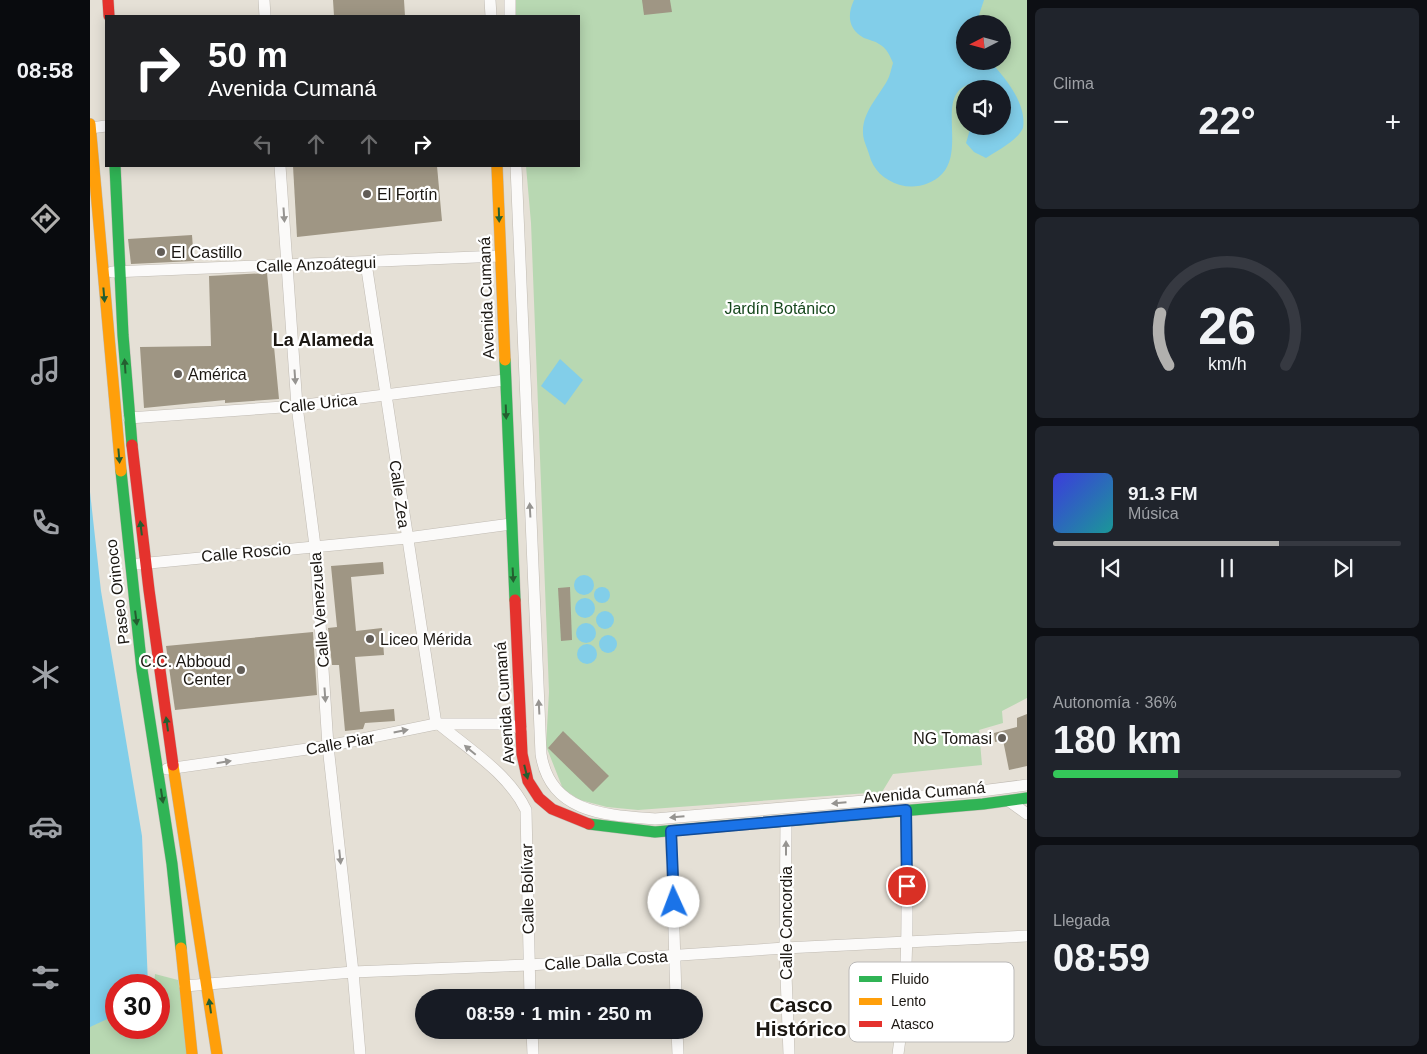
<!DOCTYPE html>
<html lang="es">
<meta charset="utf-8">
<style>
:root{--surface:#171b24;--page:#20242c;--text:#f1f3f6;--muted:#9ea1a6;--line:#363941;--accent:#b1b0ae}
body{margin:0;font-family:Helvetica,sans-serif;background:var(--page);color:var(--text);height:100vh;display:flex;flex-direction:column;font-size:19px;white-space:nowrap}
*{box-sizing:border-box;margin:0}
p{font-size:16px;color:var(--muted)}
.icon{flex:none;width:28px;height:28px;fill:none;stroke:currentColor;stroke-width:2;stroke-linecap:round;stroke-linejoin:round}
.map{position:relative;flex:1;overflow:hidden}
.drawer{display:flex;flex-direction:column;gap:8px;padding:8px;background:#0d0f14;width:400px}
.drawer>*{flex:none}
.banner{position:absolute;left:15px;top:15px;width:475px;height:152px;border-radius:0px;box-shadow:0 2px 12px #0003;background:#202124;color:#fff;overflow:hidden}
.needle{width:32px;rotate:264deg}
.tools{position:absolute;left:866px;top:15px;display:grid;gap:10px}
.tools a{display:grid;place-items:center;width:55px;height:55px;border-radius:50%;background:var(--surface);box-shadow:0 2px 12px #0003;font-size:25px}
.speed{position:absolute;left:15px;top:974px;display:flex;gap:10px;font-size:25px;font-weight:700;text-align:center}
.speed>*{display:grid;place-content:center;width:65px;height:65px;border-radius:50%;background:var(--surface);box-shadow:0 2px 12px #0003;line-height:1}
.speed .limit{border:8px solid #d22;background:#fff;color:#111}
.pin{position:absolute;display:grid;place-items:center;width:42px;height:42px;color:#fff;margin:-21px;border:2px solid #fff;border-radius:50%;box-shadow:0 1px 5px #0007}
.me{position:absolute;width:55px;margin:-28px;rotate:358deg;stroke-linejoin:round;filter:drop-shadow(0 0 4px #0008)}
.turn{display:flex;align-items:center;gap:18px;height:105px;padding:0 20px;font-size:22px}
.turn .icon{width:65px;height:65px;stroke-width:2.5}
.turn b{display:block;font-size:35px;line-height:42px}
.lanes{display:flex;align-items:center;height:48px;padding:0 20px;background:#0003;justify-content:center;gap:25px;direction:ltr}
.lanes .off{opacity:.35}
.big{font-size:38px;font-weight:600;line-height:1.1}
.drawer .widget{flex:1;display:flex;flex-direction:column;justify-content:center;gap:8px;min-width:0;padding:0 18px;border-radius:8px;background:var(--page)}
.drawer .dial{align-items:center;gap:0}
.dial svg{height:130px;overflow:visible;fill:none;stroke:var(--line);stroke-width:7;stroke-linecap:round;text-anchor:middle}
.dial text{fill:var(--text);stroke:none}
.song{display:flex;align-items:center;gap:15px}
.cover{width:60px;height:60px;border-radius:8px;background:linear-gradient(135deg,hsl(240 70% 55%),hsl(180 70% 35%))}
.played{height:5px;border-radius:2px;background:linear-gradient(90deg,var(--accent) 65%,var(--line) 65%)}
.keys{display:flex;justify-content:space-around;direction:ltr}
.heat{display:flex;justify-content:space-between;align-items:center;font-size:28px;direction:ltr}
.charge{height:8px;border-radius:4px;background:linear-gradient(90deg,#34c759 36%,var(--line) 0)}
.trip{position:absolute;left:325px;top:989px;width:288px;height:50px;border-radius:25px;background:var(--surface);box-shadow:0 2px 12px #0003;font-weight:600;line-height:50px;text-align:center}
main{display:flex;flex:1;min-height:0}
.tab-bar{display:flex;flex-direction:column;width:90px;justify-content:space-around;align-items:center;background:#090b0e;color:var(--muted)}
.tab-bar .icon{width:35px;height:35px}
.tab-bar .on{color:var(--accent)}
.tab-bar b{font-size:22px;color:var(--text)}
.map>svg:first-child{display:block}
</style>
<main>
<nav class="tab-bar">
<b>08:58</b>
<svg class="icon on" aria-label="directions" viewBox="0 0 24 24"><path d="M12 3l9 9-9 9-9-9zM9 14v-3h6M13 9l2 2-2 2"/></svg>
<svg class="icon" aria-label="music" viewBox="0 0 24 24"><path d="M9 18V5l10-2v13"/><circle cx="6" cy="18" r="3"/><circle cx="16" cy="16" r="3"/></svg>
<svg class="icon" aria-label="phone" viewBox="0 0 24 24"><path d="M5 4h4l2 5-3 2q2 4 5 5l2-3 5 2v4C11 20 4 13 5 4z"/></svg>
<svg class="icon" aria-label="climate" viewBox="0 0 24 24"><path d="M12 3v18M4 7l16 10M4 17L20 7"/></svg>
<svg class="icon" aria-label="car" viewBox="0 0 24 24"><path d="M5 17H2v-5l4-1 3-4h7l3 4 3 1v5h-3M9 17h6M6 11h13"/><circle cx="7" cy="17" r="2"/><circle cx="17" cy="17" r="2"/></svg>
<svg class="icon" aria-label="filters" viewBox="0 0 24 24"><path d="M4 7h16M4 17h16"/><circle cx="9" cy="7" r="2"/><circle cx="15" cy="17" r="2"/></svg>
</nav>
<div class="map">
<svg width="937" height="1054" viewBox="0 0 937 1054">
<rect width="100%" height="100%" fill="#e5e0d6"/>
<g fill="#b8d8b2" fill-rule="evenodd">
<path d="M423 0H937V698L912 711 913 723 889 730 892 765 803 774 792 792 548 810 517 807 490 800 473 789 456 746 459 692 441 223 436 166H489V16H424ZM875 24H912V61H875ZM875 89H912V126H875Z"/>
<polygon points="65,974 88,980 100,1054 0,1054 0,1019 26,1005 26,1028 69,1028 69,985 64,985"/>
</g>
<g fill="#82cee9">
<path d="M764 0H894L886 24H875V61H900C915 78 937 103 933 128 927 141 907 151 896 158L884 152 876 143 881 126H912V89H891L883 82C877 85 870 88 867 93 854 111 872 153 852 174 841 185 825 189 810 185 794 180 783 170 779 154 777 147 773 140 773 133 772 113 788 97 797 81 800 76 801 69 803 63 800 56 797 48 789 44 785 41 779 40 774 38 758 29 757 15 764 0Z"/>
<polygon points="470,359 493,380 475,405 451,386"/>
<polygon points="0,492 11,591 52,836 58,985 26,985 26,1015 0,1027"/>
<circle cx="494" cy="585" r="10"/>
<circle cx="512" cy="595" r="8"/>
<circle cx="495" cy="608" r="10"/>
<circle cx="515" cy="620" r="9"/>
<circle cx="496" cy="633" r="10"/>
<circle cx="518" cy="644" r="9"/>
<circle cx="497" cy="654" r="10"/>
</g>
<g fill="#9f9684">
<polygon points="243,0 314,0 315,16 244,16"/>
<polygon points="552,0 580,0 582,12 554,15"/>
<polygon points="203,166 347,166 352,221 207,237"/>
<polygon points="102,235 104,261 41,264 38,239"/>
<polygon points="177,273 189,399 135,403 135,400 54,408 50,347 121,346 119,276"/>
<polygon points="293,562 294,574 261,577 266,631 292,628 294,655 265,657 270,712 304,709 305,721 275,723 273,729 255,731 249,665 242,665 238,628 247,627 241,566"/>
<polygon points="480,587 482,640 471,641 468,588"/>
<polygon points="223,632 227,695 85,710 76,646"/>
<polygon points="937,714 937,766 919,770 913,740 905,742 904,733 927,727 927,718"/>
<polygon points="473,731 519,776 503,792 458,748"/>
</g>
<g fill="none" stroke-linecap="round" stroke-linejoin="round">
<g stroke="#c0bbb3" stroke-width="12">
<g id="street">
<polyline points="174,0 175,16"/>
<polyline points="400,0 401,16"/>
<polyline points="420,0 420,16"/>
<polyline points="0,128 16,126"/>
<polyline points="190,166 207,406 225,546 238,746 263,972 270,1054"/>
<path d="M426 166 451 754C460 813 515 815 565 819L891 791 937 785"/>
<polyline points="276,263 346,724"/>
<polyline points="22,272 410,256"/>
<polyline points="39,418 207,406 415,380"/>
<polyline points="49,564 317,538 421,524"/>
<path d="M350 725C380 750 419 774 436 810L440 998"/>
<polyline points="77,769 238,746 346,724 418,724 431,729"/>
<polyline points="919,801 937,814"/>
<polyline points="696,821 695,948 699,1054"/>
<polyline points="581,831 586,998"/>
<polyline points="95,986 263,972 439,965 695,948 937,936"/>
<polyline points="442,1030 443,1054"/>
<polyline points="587,1030 588,1054"/>
<path d="M808 1054C820 973 817 892 816 810"/>
</g>
</g>
<g stroke="#c0bbb3" stroke-width="12">
<g id="fast">
<polyline points="25,166 33,335 42,445"/>
<polyline points="415,360 425,600"/>
<polyline points="31,471 52,670 82,864 91,948"/>
<polyline points="499,824 565,832 893,804 937,798"/>
</g>
</g>
<g stroke="#c0bbb3" stroke-width="12">
<g id="slow">
<polyline points="0,124 31,471"/>
<polyline points="407,166 415,360"/>
<polyline points="83,765 127,1054"/>
<polyline points="91,948 102,1054"/>
</g>
</g>
<g stroke="#c0bbb3" stroke-width="12">
<g id="jam">
<polyline points="18,0 19,16"/>
<polyline points="42,445 59,590 83,765"/>
<polyline points="425,600 432,754 438,781 449,798 462,809 499,824"/>
</g>
</g>
<use href="#street" stroke="#fbfaf9" stroke-width="11"/>
<use href="#fast" stroke="#30b455" stroke-width="11"/>
<use href="#slow" stroke="#ff9f0a" stroke-width="11"/>
<use href="#jam" stroke="#e5322d" stroke-width="11"/>
</g>
<defs><path id="oneway-solid" d="M-6-.8H1V-3.2L6.5 0L1 3.2V.8H-6Z" transform="scale(1.25)"/></defs>
<g fill="#969491">
<use href="#oneway-solid" transform="translate(194 215) rotate(86)"/>
<use href="#oneway-solid" transform="translate(205 377) rotate(86)"/>
<use href="#oneway-solid" transform="translate(440 510) rotate(-93)"/>
<use href="#oneway-solid" transform="translate(235 695) rotate(86)"/>
<use href="#oneway-solid" transform="translate(449 707) rotate(-93)"/>
<use href="#oneway-solid" transform="translate(311 731) rotate(-11)"/>
<use href="#oneway-solid" transform="translate(380 750) rotate(-140)"/>
<use href="#oneway-solid" transform="translate(134 762) rotate(-9)"/>
<use href="#oneway-solid" transform="translate(749 803) rotate(175)"/>
<use href="#oneway-solid" transform="translate(587 817) rotate(175)"/>
<use href="#oneway-solid" transform="translate(696 848) rotate(-90)"/>
<use href="#oneway-solid" transform="translate(250 857) rotate(84)"/>
</g>
<g fill="#245e30">
<use href="#oneway-solid" transform="translate(409 215) rotate(88)"/>
<use href="#oneway-solid" transform="translate(14 295) rotate(85)"/>
<use href="#oneway-solid" transform="translate(35 366) rotate(-94)"/>
<use href="#oneway-solid" transform="translate(416 412) rotate(88)"/>
<use href="#oneway-solid" transform="translate(29 456) rotate(85)"/>
<use href="#oneway-solid" transform="translate(51 528) rotate(-97)"/>
<use href="#oneway-solid" transform="translate(423 575) rotate(87)"/>
<use href="#oneway-solid" transform="translate(46 618) rotate(83)"/>
<use href="#oneway-solid" transform="translate(77 724) rotate(-98)"/>
<use href="#oneway-solid" transform="translate(436 772) rotate(76)"/>
<use href="#oneway-solid" transform="translate(72 796) rotate(81)"/>
<use href="#oneway-solid" transform="translate(120 1006) rotate(-98)"/>
</g>
<g fill="none" stroke-linecap="round" stroke-linejoin="round">
<g stroke="#114b97" stroke-width="12">
<polyline id="route" points="584,902 581,831 816,810 817,886"/>
</g>
<use href="#route" stroke="#1a73e8" stroke-width="9"/>
</g>
<g fill="#625d57" stroke="#fff" stroke-width="2">
<circle cx="277" cy="194" r="5"/>
<circle cx="71" cy="252" r="5"/>
<circle cx="88" cy="374" r="5"/>
<circle cx="280" cy="639" r="5"/>
<circle cx="151" cy="670" r="5"/>
<circle cx="912" cy="738" r="5"/>
</g>
<g text-anchor="middle" stroke-width="4.5" stroke-linejoin="round" paint-order="stroke">
<g font-size="16" fill="#1b1712" stroke="#fff" text-anchor="start">
<text x="287" y="200">El Fortín</text>
<text x="81" y="258">El Castillo</text>
<text x="98" y="380">América</text>
<text x="290" y="645">Liceo Mérida</text>
<text x="141" y="667" text-anchor="end">C.C. Abboud<tspan x="141" dy="18">Center</tspan></text>
<text x="902" y="744" text-anchor="end">NG Tomasi</text>
</g>
<g font-size="16" fill="#1b1712" stroke="#fff">
<text transform="translate(226 264) rotate(-2)" y="6">Calle Anzoátegui</text>
<text transform="translate(396 298) rotate(-92)" y="6">Avenida Cumaná</text>
<text transform="translate(228 403) rotate(-6)" y="6">Calle Urica</text>
<text transform="translate(310 494) rotate(82)" y="6">Calle Zea</text>
<text transform="translate(156 552) rotate(-5)" y="6">Calle Roscio</text>
<text transform="translate(27 592) rotate(-97)" y="6">Paseo Orinoco</text>
<text transform="translate(229 610) rotate(-94)" y="6">Calle Venezuela</text>
<text transform="translate(414 703) rotate(-94)" y="6">Avenida Cumaná</text>
<text transform="translate(250 743) rotate(-10)" y="6">Calle Piar</text>
<text transform="translate(834 792) rotate(-5)" y="6">Avenida Cumaná</text>
<text transform="translate(437 889) rotate(-91)" y="6">Calle Bolívar</text>
<text transform="translate(696 923) rotate(-90)" y="6">Calle Concordia</text>
<text transform="translate(516 960) rotate(-4)" y="6">Calle Dalla Costa</text>
</g>
<g font-size="16" fill="#16471c" stroke="#fff">
<text x="690" y="314">Jardín Botánico</text>
</g>
<g font-size="18" font-weight="bold" fill="#1b1712" stroke="#fff">
<text x="233" y="346">La Alameda</text>
</g>
<g font-size="21" font-weight="bold" fill="#1b1712" stroke="#fff">
<text x="711" y="1012">Casco<tspan x="711" dy="24">Histórico</tspan></text>
</g>
</g>
<rect x="759" y="962" width="165" height="80" rx="8" fill="#fff" stroke="#bbb9b8" stroke-width="1"/>
<rect x="769" y="976" width="23" height="6" fill="#30b455"/>
<rect x="769" y="998" width="23" height="7" fill="#ff9f0a"/>
<rect x="769" y="1021" width="23" height="6" fill="#e5322d"/>
<g font-size="14" fill="#1b1712">
<text x="801" y="984">Fluido</text>
<text x="801" y="1006">Lento</text>
<text x="801" y="1029">Atasco</text>
</g>
</svg>
<div class="tools">
<a><svg class="needle" viewBox="-14 -14 28 28"><path d="M0-13l5 13h-10z" fill="#e53935"/><path d="M0 13l5-13h-10z" fill="#9ea1a6"/></svg></a>
<a><svg class="icon" aria-label="sound" viewBox="0 0 24 24"><path d="M4 9h4l5-4v14l-5-4H4zM17 9q2 3 0 6"/></svg></a>
</div>
<div class="speed"><div class="limit">30</div></div>
<div class="pin" style="left:817px;top:886px;background:#d93025"><svg class="icon" aria-label="arrive" viewBox="0 0 24 24"><path d="M6 21V4h12l-3 4 3 4H6"/></svg></div>
<svg class="me" style="left:584px;top:902px" viewBox="-20 -20 40 40"><circle r="19" fill="#fff"/><path d="M0-13L10 11 0 6-10 11z" fill="#1a73e8"/></svg>
<div class="trip">08:59 · 1 min · 250 m</div>
<div class="banner">
<div class="turn"><svg class="icon" aria-label="right" viewBox="0 0 24 24"><path d="M7 20v-9h11M14 6l5 5-5 5"/></svg><div><b>50 m</b>Avenida Cumaná</div></div>
<div class="lanes"><svg class="icon off" aria-label="left" viewBox="0 0 24 24"><path d="M17 20v-9H6M10 6l-5 5 5 5"/></svg><svg class="icon off" aria-label="ahead" viewBox="0 0 24 24"><path d="M12 20V5M6 11l6-6 6 6"/></svg><svg class="icon off" aria-label="ahead" viewBox="0 0 24 24"><path d="M12 20V5M6 11l6-6 6 6"/></svg><svg class="icon" aria-label="right" viewBox="0 0 24 24"><path d="M7 20v-9h11M14 6l5 5-5 5"/></svg></div>
</div>
</div>
<section class="drawer">
<div class="widget"><p>Clima</p>
<div class="heat"><a>−</a><b class="big">22°</b><a>+</a></div>
</div>
<div class="widget dial"><svg viewBox="0 0 100 80">
<path d="M14 69A42 42 0 1 1 86 69"/>
<path d="M14 69A42 42 0 0 1 9 37" stroke="#b1b0ae"/>
<text x="50" y="56" font-size="32" font-weight="700">26</text>
<text x="50" y="72" font-size="11">km/h</text>
</svg></div>
<div class="widget">
<div class="song"><i class="cover"></i><div><b>91.3 FM</b><p>Música</p></div></div>
<div class="played"></div>
<div class="keys"><svg class="icon" aria-label="previous" viewBox="0 0 24 24"><path d="M18 5L8 12l10 7zM5 5v14"/></svg><svg class="icon" aria-label="pause" viewBox="0 0 24 24"><path d="M8 5v14M16 5v14"/></svg><svg class="icon" aria-label="next" viewBox="0 0 24 24"><path d="M6 5l10 7-10 7zM19 5v14"/></svg></div>
</div>
<div class="widget"><p>Autonomía · 36%</p><b class="big">180 km</b><div class="charge"></div></div>
<div class="widget"><p>Llegada</p><b class="big">08:59</b></div>
</section>
</main>
